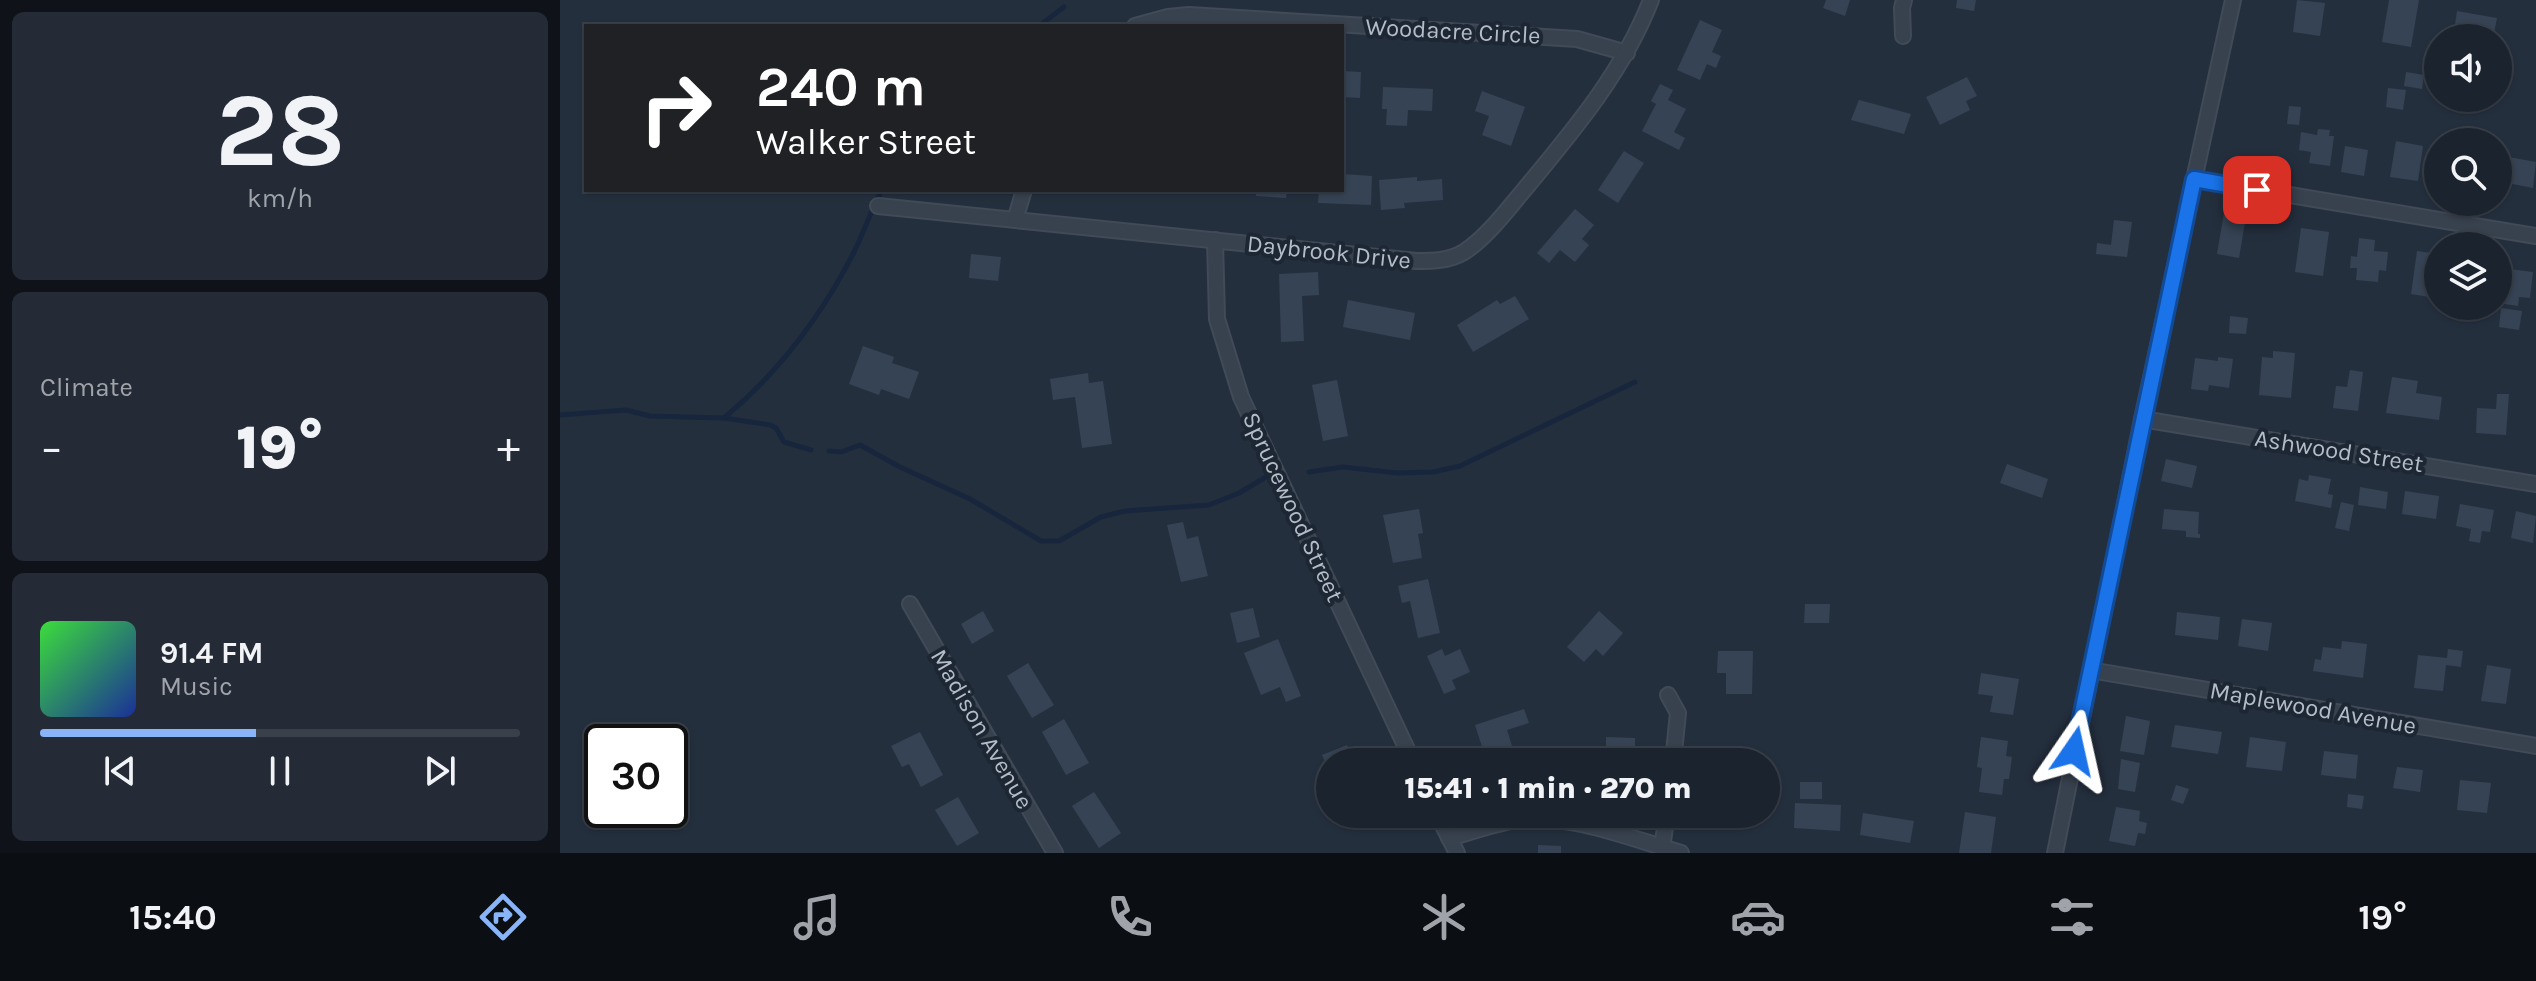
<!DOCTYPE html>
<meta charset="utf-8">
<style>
:root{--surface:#1b232e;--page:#242b36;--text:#f1f3f6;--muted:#a0a4aa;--line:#39404a;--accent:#8ab4f8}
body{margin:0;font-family:Karla,sans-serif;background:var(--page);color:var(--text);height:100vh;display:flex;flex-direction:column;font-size:30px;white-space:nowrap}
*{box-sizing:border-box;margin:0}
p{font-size:26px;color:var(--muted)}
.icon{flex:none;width:44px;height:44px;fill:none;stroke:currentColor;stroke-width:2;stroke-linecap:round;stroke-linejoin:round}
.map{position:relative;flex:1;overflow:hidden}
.sheet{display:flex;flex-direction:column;gap:12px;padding:12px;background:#0f1319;width:560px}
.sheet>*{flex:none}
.banner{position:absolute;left:24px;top:24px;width:760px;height:168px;border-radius:0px;box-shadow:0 2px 6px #0004,0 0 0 2px var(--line);background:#202124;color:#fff;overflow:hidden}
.buttons{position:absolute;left:1864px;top:24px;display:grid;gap:16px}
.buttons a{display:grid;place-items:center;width:88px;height:88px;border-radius:50%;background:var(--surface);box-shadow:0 2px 6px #0004,0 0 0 2px var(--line);font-size:40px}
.speed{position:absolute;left:24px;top:724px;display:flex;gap:16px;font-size:40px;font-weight:700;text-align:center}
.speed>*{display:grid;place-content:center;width:104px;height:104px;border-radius:50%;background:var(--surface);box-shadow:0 2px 6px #0004,0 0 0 2px var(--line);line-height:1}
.speed .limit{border:4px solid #111;border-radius:12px;background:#fff;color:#111}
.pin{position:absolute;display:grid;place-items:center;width:68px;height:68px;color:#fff;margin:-34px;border-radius:16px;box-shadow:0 4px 12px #0006}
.me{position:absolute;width:88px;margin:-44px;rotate:11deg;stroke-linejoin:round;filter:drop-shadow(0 0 6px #0008)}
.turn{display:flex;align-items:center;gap:28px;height:168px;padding:0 40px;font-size:36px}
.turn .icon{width:104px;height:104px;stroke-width:2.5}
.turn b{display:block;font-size:56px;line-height:68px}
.big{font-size:60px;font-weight:800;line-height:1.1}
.sheet .tile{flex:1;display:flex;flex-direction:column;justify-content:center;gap:12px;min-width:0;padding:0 28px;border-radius:12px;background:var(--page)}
.sheet .dial{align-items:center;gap:0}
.dial b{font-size:104px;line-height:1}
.song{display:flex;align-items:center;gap:24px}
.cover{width:96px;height:96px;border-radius:12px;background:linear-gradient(135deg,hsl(120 70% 55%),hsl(230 70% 35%))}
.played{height:8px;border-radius:4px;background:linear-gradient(90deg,var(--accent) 45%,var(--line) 45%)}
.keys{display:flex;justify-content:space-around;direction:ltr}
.heat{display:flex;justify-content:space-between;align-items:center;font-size:44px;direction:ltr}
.trip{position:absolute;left:756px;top:748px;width:464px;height:80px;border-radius:40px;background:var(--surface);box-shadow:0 2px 6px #0004,0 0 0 2px var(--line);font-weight:800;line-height:80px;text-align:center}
.menu{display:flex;height:128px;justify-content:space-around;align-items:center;background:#0b0e12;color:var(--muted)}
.menu .icon{width:56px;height:56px}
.menu .on{color:var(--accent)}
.menu b{font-size:36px;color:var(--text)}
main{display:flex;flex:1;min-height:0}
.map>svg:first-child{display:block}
</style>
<main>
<section class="sheet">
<div class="tile dial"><b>28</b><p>km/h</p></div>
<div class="tile"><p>Climate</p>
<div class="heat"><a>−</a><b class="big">19°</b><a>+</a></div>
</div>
<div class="tile">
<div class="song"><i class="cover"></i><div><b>91.4 FM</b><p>Music</p></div></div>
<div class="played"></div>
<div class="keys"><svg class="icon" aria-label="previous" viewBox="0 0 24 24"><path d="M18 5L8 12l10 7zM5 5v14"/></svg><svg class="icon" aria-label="pause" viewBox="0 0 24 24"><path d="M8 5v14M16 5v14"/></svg><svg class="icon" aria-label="next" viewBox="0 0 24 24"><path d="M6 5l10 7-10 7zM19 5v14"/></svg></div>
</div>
</section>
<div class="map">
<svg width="1976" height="853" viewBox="0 0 1976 853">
<rect width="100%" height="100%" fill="#242f3e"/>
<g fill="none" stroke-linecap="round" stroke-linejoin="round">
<g stroke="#17263c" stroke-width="5">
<polyline points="479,26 504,7"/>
<polyline points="0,415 66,410 90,416 164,418 210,425 216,428 224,442 251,450"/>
<path d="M164 418C219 372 261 317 294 252 304 232 311 210 322 190"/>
<polyline points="269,451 281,452 300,445 340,467 410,499 481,541 499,541 541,517 565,511 649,505 679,493 706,477"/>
<polyline points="749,472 783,467 837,473 873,472 900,466 1075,382"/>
</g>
</g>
<g fill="#364354">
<polygon points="1266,0 1290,0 1285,16 1263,8"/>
<polygon points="1397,0 1416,0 1414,11 1396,8"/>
<polygon points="1737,0 1765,3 1760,36 1733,32"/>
<polygon points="1829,0 1859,0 1851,47 1822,42"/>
<polygon points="1897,11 1937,18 1933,38 1893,38"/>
<polygon points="1140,20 1162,30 1152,52 1161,56 1156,68 1147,64 1140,80 1117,70"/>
<polygon points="782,71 801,72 800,98 782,97"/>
<polygon points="1846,72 1864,75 1862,89 1844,86"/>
<polygon points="1407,77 1417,96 1406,101 1410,110 1380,125 1366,97"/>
<polygon points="1100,84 1113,90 1108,100 1126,109 1114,132 1125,138 1119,150 1082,131 1096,104 1091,101"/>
<polygon points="823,87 873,89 872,111 848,110 847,126 826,125 827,109 822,109"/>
<polygon points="1828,88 1846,90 1843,110 1826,107"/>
<polygon points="922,91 965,107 951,146 922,135 929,116 915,111"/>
<polygon points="1299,100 1351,114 1344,134 1291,120"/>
<polygon points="1729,106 1741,107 1739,125 1727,124"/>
<polygon points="1758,129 1770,130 1769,136 1774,136 1770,166 1749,163 1751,152 1739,150 1741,132 1757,135"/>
<polygon points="1836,141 1863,146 1858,181 1830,177"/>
<polygon points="1785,146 1808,150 1804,176 1781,172"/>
<polygon points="1064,151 1084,163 1058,203 1038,190"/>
<polygon points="1938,155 1976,162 1973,188 1938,181"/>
<polygon points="782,174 812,176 811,205 758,203 759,190 782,190"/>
<polygon points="857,177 857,181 882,179 883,200 844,203 845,208 821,210 819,180"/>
<polygon points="696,190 727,190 726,198 696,196"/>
<polygon points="1015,209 1034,225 1022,239 1029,245 1015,262 1000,250 989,263 977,253"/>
<polygon points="1664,213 1686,217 1679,258 1657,254"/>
<polygon points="1554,220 1572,222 1567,257 1536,254 1537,243 1551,245"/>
<polygon points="1741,228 1769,232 1763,276 1735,272"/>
<polygon points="1799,238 1815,240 1814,251 1828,252 1826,271 1819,270 1818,282 1796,280 1797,268 1790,268 1791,256 1797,257"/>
<polygon points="1857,251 1878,254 1875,298 1851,294"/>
<polygon points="411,254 441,257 438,281 409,278"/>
<polygon points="1941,268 1973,272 1970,298 1959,297 1958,306 1938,303"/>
<polygon points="758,272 759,295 742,296 744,341 721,342 719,274"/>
<polygon points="955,296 969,319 913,352 897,325 937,300 940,304"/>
<polygon points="788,300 855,313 850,340 783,327"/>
<polygon points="1941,308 1962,311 1959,330 1939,327"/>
<polygon points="1670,316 1688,318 1686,334 1669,333"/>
<polygon points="303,346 334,357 332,363 359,372 349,399 321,389 319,395 289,384"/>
<polygon points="1713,351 1735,353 1731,398 1699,395 1702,357 1713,358"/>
<polygon points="1658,357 1673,359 1669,388 1649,385 1648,391 1631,389 1635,358 1658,361"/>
<polygon points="1790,370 1803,372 1798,411 1773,408 1776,386 1787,387"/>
<polygon points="528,373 529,383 543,381 552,444 522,448 515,397 493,400 490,379"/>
<polygon points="1832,377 1858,381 1856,393 1882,397 1879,420 1826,413"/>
<polygon points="777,380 788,436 763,441 752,385"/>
<polygon points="1937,394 1949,394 1946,435 1916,433 1917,408 1936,409"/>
<polygon points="1606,459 1637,466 1632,488 1601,481"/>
<polygon points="1447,464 1488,479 1482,498 1440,483"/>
<polygon points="1749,475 1771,479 1768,494 1773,495 1771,508 1735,501 1739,479 1748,481"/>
<polygon points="1800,487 1828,492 1826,509 1798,505"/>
<polygon points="1845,491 1879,496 1876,519 1842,514"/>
<polygon points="1781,502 1794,505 1789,531 1775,528"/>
<polygon points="1900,504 1934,510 1930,532 1922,531 1920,543 1909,541 1911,529 1896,526"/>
<polygon points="859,509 863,533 858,534 862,558 833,563 823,515"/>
<polygon points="1604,509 1639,512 1638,534 1640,534 1640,538 1626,537 1626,531 1602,529"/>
<polygon points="1956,511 1976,516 1973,543 1951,538"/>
<polygon points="623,522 627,539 638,536 648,576 621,582 607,525"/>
<polygon points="868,579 880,633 858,638 850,601 842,603 838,586"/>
<polygon points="1245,604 1270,604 1269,623 1244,623"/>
<polygon points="693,608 700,637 677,643 670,613"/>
<polygon points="423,611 434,631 412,644 401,624"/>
<polygon points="1039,611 1063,633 1043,656 1036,649 1024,662 1007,647"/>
<polygon points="1617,612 1660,617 1658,640 1615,635"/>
<polygon points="1682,619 1712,623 1708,651 1678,646"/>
<polygon points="718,639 741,696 726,702 720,687 701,695 684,653"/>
<polygon points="1782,641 1807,644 1803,678 1753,671 1755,659 1761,660 1763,647 1781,649"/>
<polygon points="882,649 885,656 900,649 910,672 892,680 896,689 884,694 867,656"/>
<polygon points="1888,649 1903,651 1901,667 1886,665 1883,691 1854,688 1858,655 1887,658"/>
<polygon points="1158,651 1193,651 1192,694 1166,694 1166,673 1157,673"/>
<polygon points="468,663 494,705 472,718 447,676"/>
<polygon points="1927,665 1951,669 1946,704 1921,701"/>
<polygon points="1421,673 1459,679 1453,715 1430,712 1433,696 1418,694"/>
<polygon points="964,709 969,723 947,730 957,762 927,762 915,725"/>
<polygon points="1566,716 1590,721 1584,755 1560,751"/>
<polygon points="504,719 529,763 506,775 482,732"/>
<polygon points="1615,725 1662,732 1658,754 1611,747"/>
<polygon points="360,732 383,775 361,787 349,764 342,767 331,746"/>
<polygon points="1046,737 1075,738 1075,762 1046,762"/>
<polygon points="1421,737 1448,741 1446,756 1452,757 1449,779 1444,779 1442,795 1419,792 1422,768 1417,767"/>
<polygon points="1690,737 1726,742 1722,771 1686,767"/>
<polygon points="787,745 795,762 770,762 770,773 762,755"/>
<polygon points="1764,751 1798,755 1796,779 1761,775"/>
<polygon points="990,754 1009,757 1008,762 989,762"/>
<polygon points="1154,755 1183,757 1183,762 1153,762"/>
<polygon points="1561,759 1580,763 1575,792 1558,789"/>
<polygon points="1837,767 1863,770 1860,792 1833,788"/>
<polygon points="1900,780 1931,783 1927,813 1897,810"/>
<rect x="1240" y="782" width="22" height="17"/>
<polygon points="1616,785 1629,789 1623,804 1611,800"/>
<polygon points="534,792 561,833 539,848 512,806"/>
<polygon points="1788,794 1804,796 1802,809 1787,807"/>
<polygon points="398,797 419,833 397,846 375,810"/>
<polygon points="1235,803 1281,805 1280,831 1234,828"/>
<polygon points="1556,807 1580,811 1579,821 1587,823 1585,834 1578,833 1575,846 1549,841"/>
<polygon points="1405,812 1436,817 1431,853 1399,853"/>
<polygon points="1303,813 1354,821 1350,843 1300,835"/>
<polygon points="978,845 1001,846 1001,853 978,853"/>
</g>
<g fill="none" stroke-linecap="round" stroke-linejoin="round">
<g stroke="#414a57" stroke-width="18">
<g id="street">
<polyline points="575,26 608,17 629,15 1017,39 1067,53"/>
<polyline points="1343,36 1342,8 1344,0"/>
<polyline points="1634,179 1976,236"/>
<path d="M318 206 856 261C872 261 889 261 904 252 927 237 947 210 964 190 1013 131 1063 72 1091 0"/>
<polyline points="455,220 464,190"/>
<polyline points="655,240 657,319 681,397 853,762"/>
<polyline points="1582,419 1976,484"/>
<polyline points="350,604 495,853"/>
<polyline points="1530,670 1976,746"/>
<polyline points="1108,695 1118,713 1113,762"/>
<polyline points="877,814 897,853"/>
<path d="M889 838C911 832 934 824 956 820 1006 812 1073 839 1121 853"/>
<polyline points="1102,848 1107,814"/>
<polyline points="1495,853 1582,419 1673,0"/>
</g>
</g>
<use href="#street" stroke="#38414e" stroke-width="14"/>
</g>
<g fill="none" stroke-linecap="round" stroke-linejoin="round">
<g stroke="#114b97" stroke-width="20">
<polyline id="route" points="1514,751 1634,179 1697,190"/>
</g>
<use href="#route" stroke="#1a73e8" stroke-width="14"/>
</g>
<g text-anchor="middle" stroke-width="8" stroke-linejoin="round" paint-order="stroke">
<g font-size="24" fill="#b4bcc9" stroke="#1d2633">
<text transform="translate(893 31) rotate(3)" y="8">Woodacre Circle</text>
<text transform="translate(769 252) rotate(6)" y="8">Daybrook Drive</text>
<text transform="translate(1779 451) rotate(9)" y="8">Ashwood Street</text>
<text transform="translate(733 507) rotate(65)" y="8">Sprucewood Street</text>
<text transform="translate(1753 708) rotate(10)" y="8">Maplewood Avenue</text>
<text transform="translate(422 729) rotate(60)" y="8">Madison Avenue</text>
</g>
</g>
</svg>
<div class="buttons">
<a><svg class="icon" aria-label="sound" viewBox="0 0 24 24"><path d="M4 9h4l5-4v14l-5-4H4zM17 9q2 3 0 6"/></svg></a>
<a><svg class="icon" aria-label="search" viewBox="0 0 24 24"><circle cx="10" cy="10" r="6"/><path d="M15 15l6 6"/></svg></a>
<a><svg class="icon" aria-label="layers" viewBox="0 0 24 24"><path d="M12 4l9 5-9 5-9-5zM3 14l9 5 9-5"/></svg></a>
</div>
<div class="speed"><div class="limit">30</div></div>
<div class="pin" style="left:1697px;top:190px;background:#d93025"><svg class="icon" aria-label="arrive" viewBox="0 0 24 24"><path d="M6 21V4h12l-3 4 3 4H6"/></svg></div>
<svg class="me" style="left:1514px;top:751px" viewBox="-20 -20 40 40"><path d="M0-17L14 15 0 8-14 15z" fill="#1a73e8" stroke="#fff" stroke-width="4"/></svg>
<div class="trip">15:41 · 1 min · 270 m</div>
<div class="banner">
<div class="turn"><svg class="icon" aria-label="right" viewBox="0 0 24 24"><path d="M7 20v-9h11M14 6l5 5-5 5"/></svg><div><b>240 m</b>Walker Street</div></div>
</div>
</div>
</main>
<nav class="menu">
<b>15:40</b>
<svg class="icon on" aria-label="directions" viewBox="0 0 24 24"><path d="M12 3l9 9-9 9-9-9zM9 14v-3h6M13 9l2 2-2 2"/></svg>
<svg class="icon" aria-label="music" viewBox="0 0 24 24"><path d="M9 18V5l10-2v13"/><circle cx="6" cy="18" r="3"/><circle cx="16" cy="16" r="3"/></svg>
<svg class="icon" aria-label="phone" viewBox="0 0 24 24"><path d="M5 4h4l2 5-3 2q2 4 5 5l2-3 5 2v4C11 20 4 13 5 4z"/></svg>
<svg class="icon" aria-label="climate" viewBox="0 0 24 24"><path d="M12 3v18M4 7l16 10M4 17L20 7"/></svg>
<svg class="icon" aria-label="car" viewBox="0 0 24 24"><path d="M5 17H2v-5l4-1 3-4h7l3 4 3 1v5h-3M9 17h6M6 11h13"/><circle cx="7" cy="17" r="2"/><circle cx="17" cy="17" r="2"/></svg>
<svg class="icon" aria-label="filters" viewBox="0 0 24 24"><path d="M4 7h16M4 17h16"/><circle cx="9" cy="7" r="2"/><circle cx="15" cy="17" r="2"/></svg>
<b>19°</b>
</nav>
